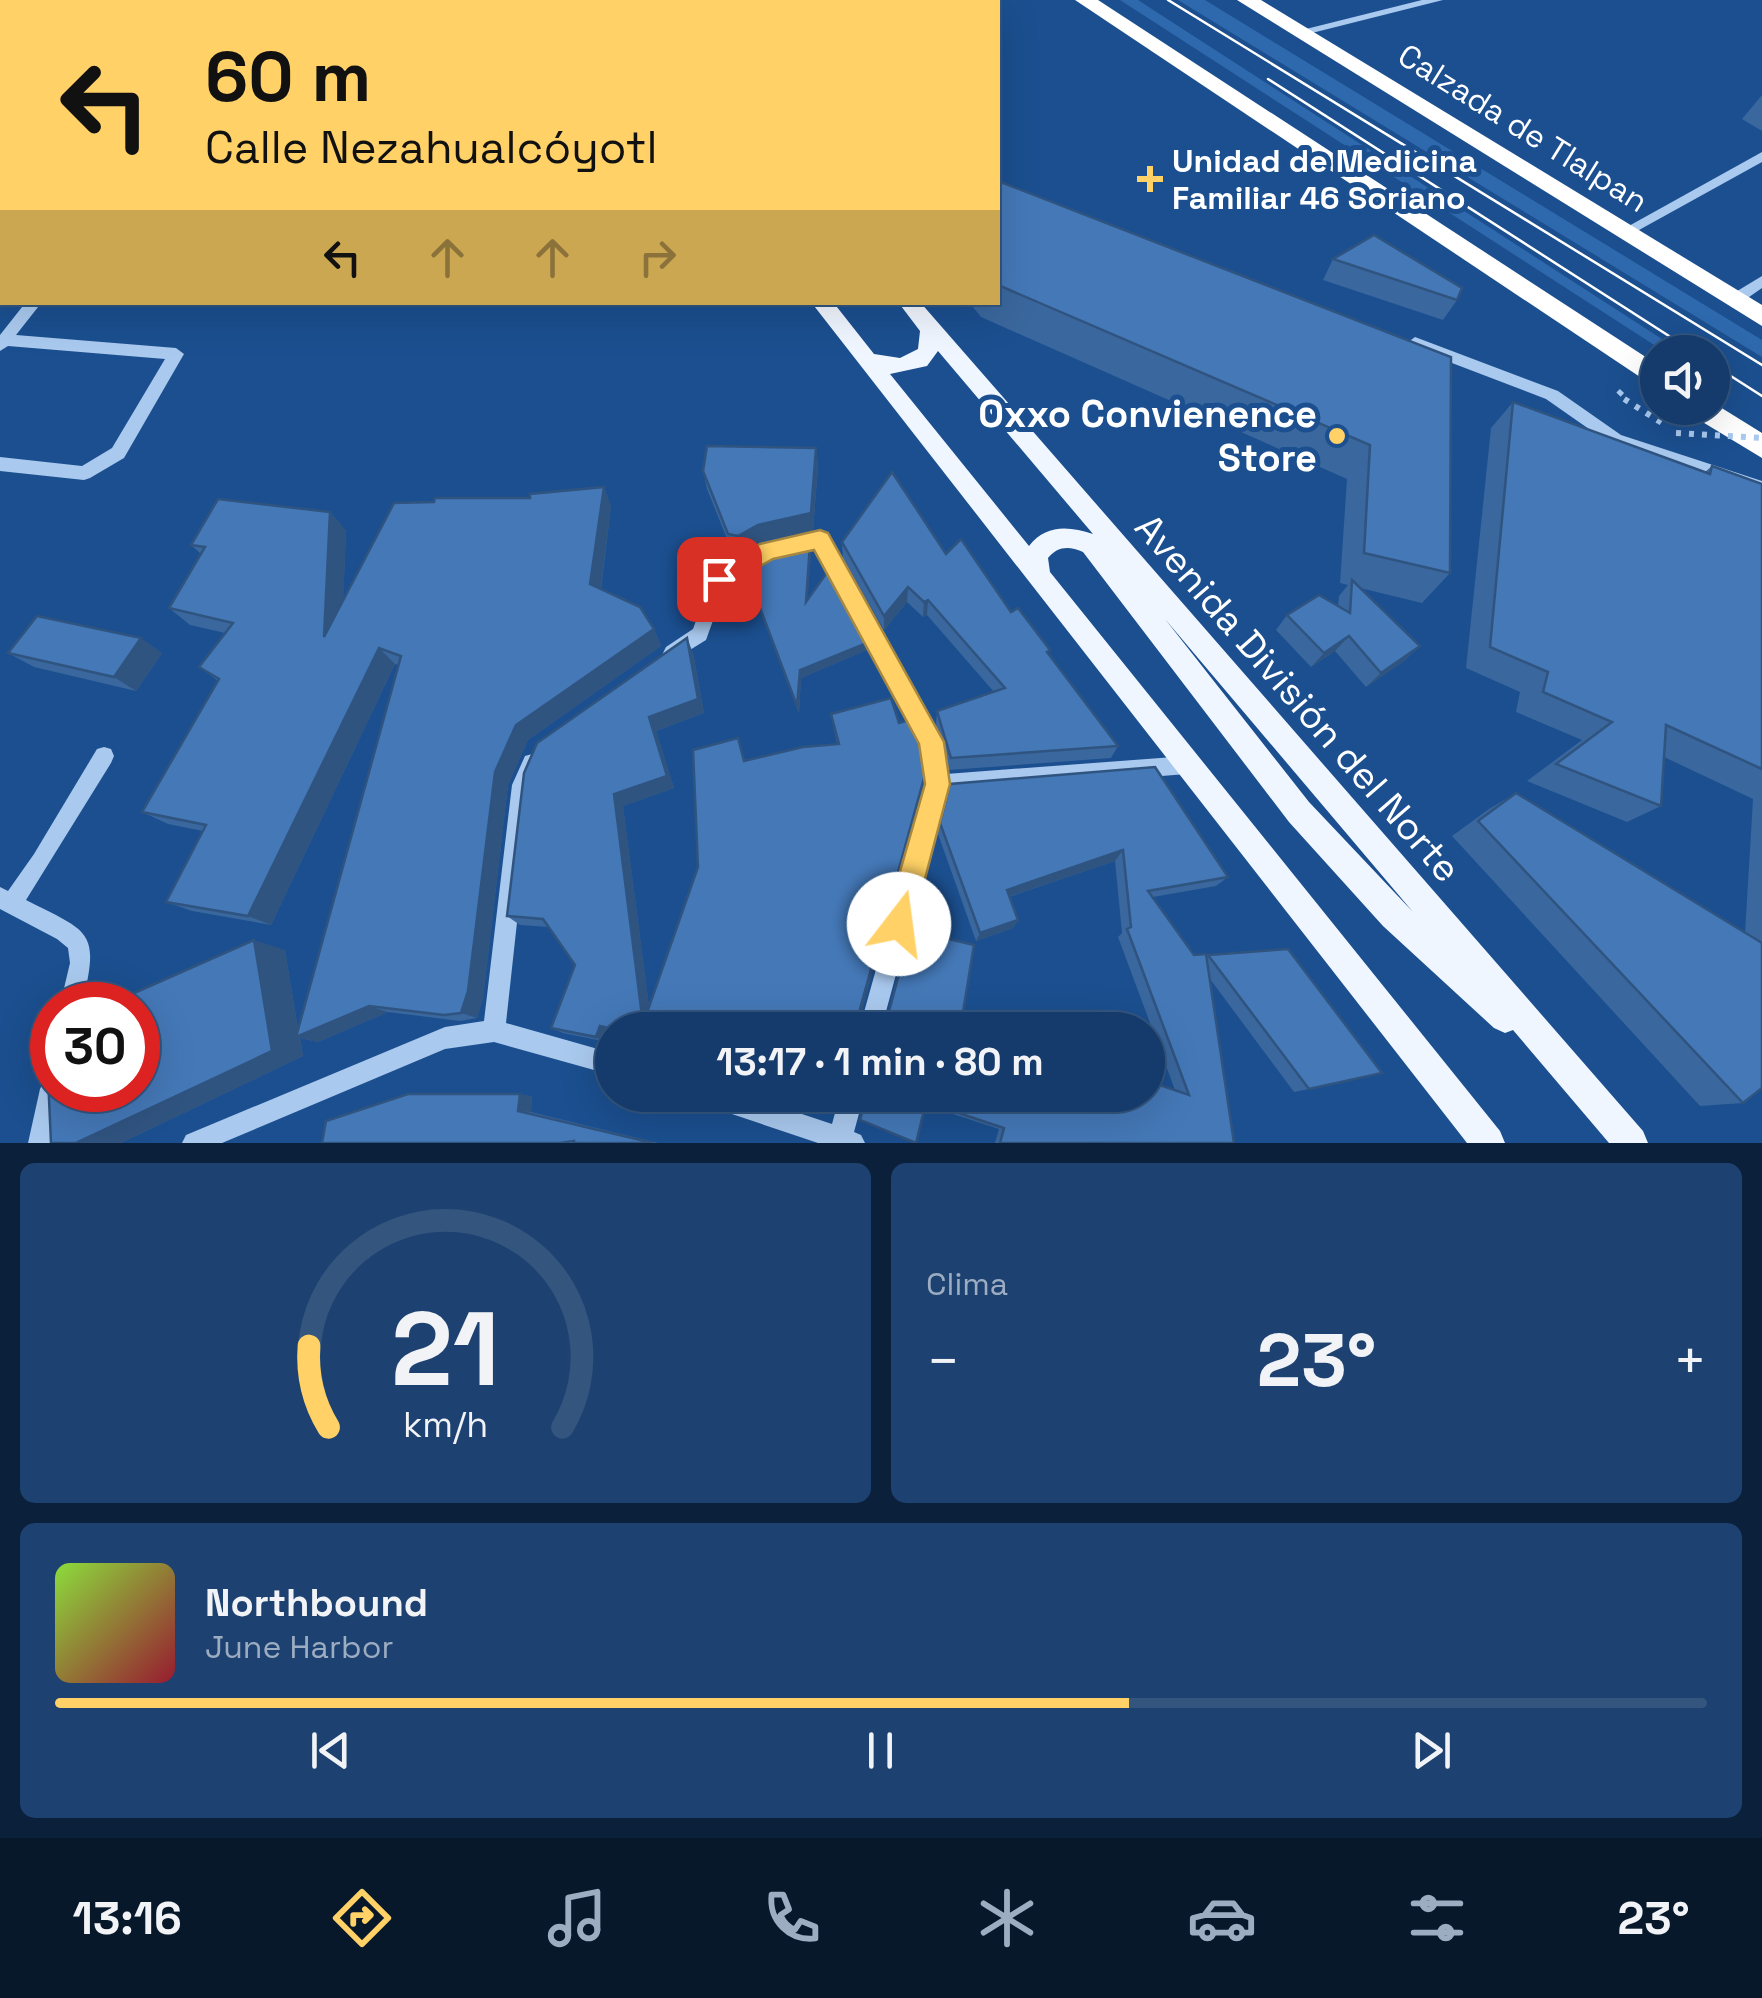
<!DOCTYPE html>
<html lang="es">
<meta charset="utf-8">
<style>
:root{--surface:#143b6b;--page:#1d4271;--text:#f1f3f6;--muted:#9dadc1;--line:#33557e;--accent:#ffd166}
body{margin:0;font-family:"Space Grotesk",sans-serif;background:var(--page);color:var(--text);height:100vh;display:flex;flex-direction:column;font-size:38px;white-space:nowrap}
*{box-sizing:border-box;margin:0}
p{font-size:32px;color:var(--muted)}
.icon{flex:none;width:55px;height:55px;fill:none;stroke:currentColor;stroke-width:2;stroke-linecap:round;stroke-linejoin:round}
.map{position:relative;height:1143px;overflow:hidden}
.side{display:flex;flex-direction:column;gap:20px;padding:20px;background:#0b203b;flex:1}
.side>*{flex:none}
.guide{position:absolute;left:0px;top:0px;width:1000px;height:305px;box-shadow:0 10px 40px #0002,0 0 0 2px var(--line);background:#ffd166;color:#111;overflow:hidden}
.controls{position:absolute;left:1640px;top:335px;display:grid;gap:20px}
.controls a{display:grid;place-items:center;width:90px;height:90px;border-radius:50%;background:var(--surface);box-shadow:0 10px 40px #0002,0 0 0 2px var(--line);font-size:50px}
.speed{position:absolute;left:30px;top:982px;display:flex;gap:20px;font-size:50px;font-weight:700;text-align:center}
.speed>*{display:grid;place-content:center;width:130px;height:130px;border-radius:50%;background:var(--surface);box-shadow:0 10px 40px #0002,0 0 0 2px var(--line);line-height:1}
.speed .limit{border:15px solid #d22;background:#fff;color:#111}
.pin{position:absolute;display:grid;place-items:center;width:85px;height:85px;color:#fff;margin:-42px;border-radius:20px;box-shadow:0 5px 15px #0006}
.me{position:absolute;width:110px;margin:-55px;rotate:15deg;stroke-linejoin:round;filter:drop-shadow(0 0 8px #0008)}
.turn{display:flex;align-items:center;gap:35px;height:210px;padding:0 40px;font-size:45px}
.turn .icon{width:130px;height:130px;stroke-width:2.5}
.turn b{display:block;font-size:70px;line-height:85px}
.lanes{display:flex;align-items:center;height:95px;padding:0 40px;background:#0003;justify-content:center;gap:50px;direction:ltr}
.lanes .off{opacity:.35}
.big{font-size:75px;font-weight:800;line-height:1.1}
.side .widget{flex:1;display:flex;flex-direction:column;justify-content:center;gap:15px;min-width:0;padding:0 35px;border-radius:15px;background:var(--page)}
.side .dial{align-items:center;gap:0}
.dial svg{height:260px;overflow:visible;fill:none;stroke:var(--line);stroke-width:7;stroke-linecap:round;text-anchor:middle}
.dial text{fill:var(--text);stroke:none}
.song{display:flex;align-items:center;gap:30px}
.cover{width:120px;height:120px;border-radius:15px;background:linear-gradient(135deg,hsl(90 70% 55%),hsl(350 70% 35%))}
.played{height:10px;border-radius:5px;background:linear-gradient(90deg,var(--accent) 65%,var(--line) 65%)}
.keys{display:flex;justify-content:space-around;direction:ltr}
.heat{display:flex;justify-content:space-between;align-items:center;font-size:55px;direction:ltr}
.side .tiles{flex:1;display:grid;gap:20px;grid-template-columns:1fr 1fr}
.widget:last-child{grid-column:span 2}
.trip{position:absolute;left:595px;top:1012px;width:570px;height:100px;border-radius:50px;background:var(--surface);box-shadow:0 10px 40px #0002,0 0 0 2px var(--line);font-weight:800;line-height:100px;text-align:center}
.dock{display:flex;height:160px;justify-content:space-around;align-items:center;background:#08182b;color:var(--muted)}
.dock .icon{width:70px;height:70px}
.dock .selected{color:var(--accent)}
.dock b{font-size:45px;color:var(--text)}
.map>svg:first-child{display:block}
</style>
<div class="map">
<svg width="1762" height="1143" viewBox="0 0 1762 1143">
<rect width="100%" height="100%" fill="#1b4f8f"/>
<g fill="#2e69ad">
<polygon points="1120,0 1138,0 1682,352 1665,352"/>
<polygon points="1178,0 1205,0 1762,340 1762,357"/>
</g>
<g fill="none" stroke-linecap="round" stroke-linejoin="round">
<polyline stroke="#a9c9ee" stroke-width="6" stroke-dasharray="5 8" stroke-linecap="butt" points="1622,391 1618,395 1662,423"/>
<g fill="#a9c9ee" fill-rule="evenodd">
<polygon points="434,0 449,0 451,2 436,2"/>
<polygon points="1422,0 1443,0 1300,36 1294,32"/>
<polygon points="1762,152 1762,162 1630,235 1620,235 1618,232"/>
<polygon points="1762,276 1762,288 1739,304 1729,304 1729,296"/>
<polygon points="26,302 42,302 16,335 176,348 184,354 124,458 90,478 84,480 0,471 0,457 82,466 112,448 165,359 8,346 0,351 0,335"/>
<polygon points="1415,337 1558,391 1621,435 1762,481 1762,495 1609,443 1546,399 1410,347 1407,343"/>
<polygon points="820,533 826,535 938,736 946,774 1187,756 1194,758 1197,765 1194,772 1187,774 945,793 881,1030 859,1030 928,784 922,744 816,548 772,558 726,584 706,640 672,661 666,659 663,653 666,647 693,629 713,574 762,546"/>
<path d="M104 747 111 749 114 756 111 763 26 900C91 933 100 930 82 1005H60L70 963 68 948 57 939 0 909V887L8 891 34 854 97 749Z"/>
<polygon points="532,754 539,756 542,763 532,785 506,1023 612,1053 612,1075 494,1042 445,1049 222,1143 182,1143 186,1135 445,1027 484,1021 512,785 525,756"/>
<polygon points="52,1077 52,1090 63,1090 52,1143 28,1143 40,1089 44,1081"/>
<polygon points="699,1095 745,1095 832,1124 840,1095 864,1095 854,1132 861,1135 865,1143 818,1143 711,1107 703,1103"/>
</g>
<g fill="#f0f6ff" fill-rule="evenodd">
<polygon points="540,0 558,0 559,2 542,2"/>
<polygon points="614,0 632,0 633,2 616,2"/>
<path d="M811 302H833L874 354 900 358 918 349 920 331 898 302H920L1643 1131 1648 1143H1609L1513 1030 1505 1033 1494 1028 1383 926 1289 822 1083 552C1069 546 1058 546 1048 558L1050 572 1500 1131 1505 1143H1467ZM938 351 1093 534C1069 526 1046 524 1029 546L890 374 927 366ZM1165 619 1413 912 1309 802Z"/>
</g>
<g fill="#fff" fill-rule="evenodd">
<polygon points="1075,0 1098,0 1658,365 1658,389"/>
<polygon points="1237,0 1261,0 1762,305 1762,326"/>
<polygon points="1712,402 1762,433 1762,458 1691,415 1688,408 1712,408"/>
</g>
<g stroke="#fff" stroke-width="2.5">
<polyline points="1168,0 1762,365"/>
<polyline points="1268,79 1694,352"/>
<polyline points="1712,364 1762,396"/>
</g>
<polyline stroke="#a9c9ee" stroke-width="6" stroke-dasharray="5 8" stroke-linecap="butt" points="1676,433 1762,438"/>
</g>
<g fill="#3a679d">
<polygon points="138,0 198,0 194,2 143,2"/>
<polygon points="1762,95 1762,131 1742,119"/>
<polygon points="998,181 1451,357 1450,573 1422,603 1360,588 1420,646 1404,661 1366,687 1335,651 1311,667 1276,630 1287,615 1338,606 1339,596 1348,585 1340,583 1347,479 981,317 969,302 998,302"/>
<polygon points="1333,259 1457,300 1443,320 1323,280"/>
<polygon points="1513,402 1705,472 1712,466 1762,484 1762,1088 1743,1103 1700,1106 1452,836 1489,809 1516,793 1745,933 1753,799 1664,757 1661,806 1627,822 1527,781 1582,740 1516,712 1520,692 1466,668 1491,428"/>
<polygon points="816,448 818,466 813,531 761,542 741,553 732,551 707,489 703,471"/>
<polygon points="604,487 611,507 601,589 654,629 661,646 528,740 508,785 483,998 477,1018 460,1021 388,1012 318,1042 300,1038 303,1056 121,1143 285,950 298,1029 398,665 395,664 271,925 192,911 166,902 203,831 168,824 142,812 218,681 199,667 225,633 190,625 169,608 201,554 191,545 330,512 346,531 343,600 530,498"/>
<polygon points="842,542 946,554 1011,612 1049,654 1118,746 1111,758 949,770 936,724 937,711 994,692 927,615 923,617 907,602 884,630 843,558"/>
<polygon points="811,553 807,599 867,650 801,678 799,713 745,568"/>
<polygon points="8,653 162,653 136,691 34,667"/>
<polygon points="693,653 704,713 656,731 674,788 623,806 649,1007 698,867 738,738 745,761 837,744 831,714 899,723 926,771 924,784 857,1027 962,1018 997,1030 612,1030 611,1031 607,1042 563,1033 551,1028 575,965 549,927 520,925 507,916"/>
<polygon points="950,784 1228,877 1216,886 1153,897 1194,955 1208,955 1309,1089 1294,1092 1210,979 1234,1143 995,1143 999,1129 925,1105 916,1143 861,1121 867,1095 1175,1090 1118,937 1122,933 1115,861 1009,897 1018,920 1013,928 976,941 938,834"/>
<polygon points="532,1096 531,1112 658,1143 322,1143"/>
</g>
<g fill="#305480">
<polygon points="168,0 198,0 194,2 170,2"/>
<polygon points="816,448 818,466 813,531 761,542 741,553 738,536"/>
<polygon points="604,487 611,507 599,601 590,584"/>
<polygon points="330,512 346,531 341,653 324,637"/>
<polygon points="810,544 811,553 807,610 806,602"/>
<polygon points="908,587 907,602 884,630 884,616"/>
<polygon points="928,600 927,615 923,617 924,602"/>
<polygon points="654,629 661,646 528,740 508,785 483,998 477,1018 461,1013 495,772 516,725"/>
<polygon points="1349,636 1335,651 1311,667 1324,653"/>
<polygon points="141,638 162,653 136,691 114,677"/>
<polygon points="687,638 693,653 704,713 656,731 674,788 623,806 652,1029 643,1024 614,794"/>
<polygon points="867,643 867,650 801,678 799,713 797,706 800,670"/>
<polygon points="1420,646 1404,661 1366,687 1381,673"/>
<polygon points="379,648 395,664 271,925 248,916"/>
<polygon points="926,771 924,784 857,1030 855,1027"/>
<polygon points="1123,850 1115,861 1002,899 1007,890"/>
<polygon points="1018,920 1013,928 976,941 980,933"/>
<polygon points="254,940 285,950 299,1035 369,1006 388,1012 318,1042 300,1038 303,1056 121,1143 76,1143"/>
<polygon points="600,1026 611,1031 607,1042 596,1037"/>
<polygon points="520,1094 532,1096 531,1112 518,1111"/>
</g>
<g fill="#4478b7" stroke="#305480" stroke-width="2.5">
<polygon points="998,181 1451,357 1450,573 1364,553 1370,445 998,285"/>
<polygon points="1374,235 1462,288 1457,300 1333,259"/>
<polygon points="1513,402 1710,474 1712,466 1762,484 1762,769 1666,725 1661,806 1556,764 1612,722 1543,692 1548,672 1490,647"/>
<polygon points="707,446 816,448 811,513 758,525 738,536 728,534 703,471"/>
<polygon points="892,472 946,554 961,539 1011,612 1018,608 1050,650 1047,652 1118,746 951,758 937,711 1005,688 928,600 924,602 908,587 884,616 842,542"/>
<polygon points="604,487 590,584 640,607 654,629 516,725 495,772 468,991 461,1013 444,1015 369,1006 296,1037 401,656 379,648 248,916 166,902 206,825 142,812 219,679 199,667 233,623 169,608 205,547 191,545 218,499 330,512 324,637 394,503 434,502 435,498 530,498 530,494"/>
<polygon points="810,544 806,602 828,571 867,643 800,670 797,706 745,568 772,553"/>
<polygon points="1352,580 1420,646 1381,673 1349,636 1324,653 1287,615 1319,595 1350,613"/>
<polygon points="37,616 141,638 114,677 8,653"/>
<polygon points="687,638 698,699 649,717 667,776 614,794 643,1024 698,867 693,750 738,738 744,761 803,747 839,744 831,714 891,698 899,723 913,719 920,732 926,771 855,1027 885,1026 911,930 974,945 962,1018 997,1030 616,1030 600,1026 596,1037 551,1028 575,965 543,919 507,916 524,773 537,743"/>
<polygon points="1155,767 1228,877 1148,891 1194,955 1206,954 1234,1143 1000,1143 1004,1128 926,1102 916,1143 860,1120 867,1095 1148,1095 1148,1081 1189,1095 1127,929 1131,927 1123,850 1007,890 1018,920 980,933 940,823 950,784"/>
<polygon points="1516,793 1762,943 1762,1088 1743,1103 1478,821"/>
<polygon points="254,940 272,1051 76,1143 51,1143 46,1032 52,1029 52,1090 138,1090 138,1005 107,1005"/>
<polygon points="1288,949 1382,1073 1309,1089 1208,955"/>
<polygon points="408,1094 520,1094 518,1111 653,1143 574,1143 574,1141 560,1143 322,1143 326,1121"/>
<polygon points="818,1095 834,1095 832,1099"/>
</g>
<polygon fill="#ffd166" stroke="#a68842" stroke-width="2.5" points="820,530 828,533 944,742 950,784 913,924 909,934 899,938 889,934 885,924 925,784 919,744 814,550 773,559 719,589 711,586 707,579 711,572 760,544"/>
<g fill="#ffd166" stroke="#1b4f8f" stroke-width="4">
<path d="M1145 164h10v10h10v10h-10v10h-10v-10h-10v-10h10z"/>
<circle cx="1337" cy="436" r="10"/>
</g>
<g text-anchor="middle" stroke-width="10" stroke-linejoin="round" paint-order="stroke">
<g font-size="32" fill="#fff" stroke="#1b4f8f">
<text transform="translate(1523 128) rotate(32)" y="11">Calzada de Tlalpan</text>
</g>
<g font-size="32" font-weight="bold" fill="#fff" stroke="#1b4f8f" text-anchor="start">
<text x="1172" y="172">Unidad de Medicina<tspan x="1172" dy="37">Familiar 46 Soriano</tspan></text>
</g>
<g font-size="38" font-weight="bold" fill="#fff" stroke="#1b4f8f" text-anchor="end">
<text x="1317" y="427">Oxxo Convienence<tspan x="1317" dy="44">Store</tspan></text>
</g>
<g font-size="38" fill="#fff" stroke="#1b4f8f">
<text transform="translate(1298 698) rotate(49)" y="13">Avenida División del Norte</text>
</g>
</g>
</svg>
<div class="controls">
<a><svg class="icon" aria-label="sound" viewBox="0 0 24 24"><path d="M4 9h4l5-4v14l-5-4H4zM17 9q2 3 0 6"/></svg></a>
</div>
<div class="speed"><div class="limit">30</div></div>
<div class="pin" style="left:719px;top:579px;background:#d93025"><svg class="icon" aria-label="arrive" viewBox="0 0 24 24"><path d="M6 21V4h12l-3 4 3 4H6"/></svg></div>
<svg class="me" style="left:899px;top:924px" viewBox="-20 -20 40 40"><circle r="19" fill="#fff"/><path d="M0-13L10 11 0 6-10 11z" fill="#ffd166"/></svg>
<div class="trip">13:17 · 1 min · 80 m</div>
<div class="guide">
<div class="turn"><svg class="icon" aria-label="left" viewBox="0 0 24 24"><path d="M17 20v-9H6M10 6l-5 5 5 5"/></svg><div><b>60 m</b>Calle Nezahualcóyotl</div></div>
<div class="lanes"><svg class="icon" aria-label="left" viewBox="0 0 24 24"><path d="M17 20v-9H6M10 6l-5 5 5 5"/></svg><svg class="icon off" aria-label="ahead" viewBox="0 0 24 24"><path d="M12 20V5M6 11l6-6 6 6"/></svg><svg class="icon off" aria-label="ahead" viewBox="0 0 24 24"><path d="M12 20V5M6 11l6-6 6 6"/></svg><svg class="icon off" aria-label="right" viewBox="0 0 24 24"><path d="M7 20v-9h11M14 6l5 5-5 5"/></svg></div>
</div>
</div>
<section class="side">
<div class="tiles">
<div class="widget dial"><svg viewBox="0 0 100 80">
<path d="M14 69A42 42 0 1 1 86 69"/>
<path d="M14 69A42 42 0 0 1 8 44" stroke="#ffd166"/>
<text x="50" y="56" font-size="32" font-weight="700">21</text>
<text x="50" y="72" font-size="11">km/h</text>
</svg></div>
<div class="widget"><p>Clima</p>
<div class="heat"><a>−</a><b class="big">23°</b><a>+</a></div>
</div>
<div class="widget">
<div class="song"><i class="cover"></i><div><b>Northbound</b><p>June Harbor</p></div></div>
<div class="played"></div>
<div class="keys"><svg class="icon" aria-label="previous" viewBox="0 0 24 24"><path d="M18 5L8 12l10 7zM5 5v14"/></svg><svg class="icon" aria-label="pause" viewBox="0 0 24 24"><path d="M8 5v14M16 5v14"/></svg><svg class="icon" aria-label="next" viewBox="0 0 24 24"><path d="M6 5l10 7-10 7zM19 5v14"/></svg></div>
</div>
</div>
</section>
<nav class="dock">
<b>13:16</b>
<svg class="icon selected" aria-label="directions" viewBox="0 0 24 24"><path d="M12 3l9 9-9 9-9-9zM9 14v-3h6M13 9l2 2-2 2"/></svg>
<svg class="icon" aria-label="music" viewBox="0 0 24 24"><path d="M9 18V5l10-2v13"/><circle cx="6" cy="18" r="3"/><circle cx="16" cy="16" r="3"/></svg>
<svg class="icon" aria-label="phone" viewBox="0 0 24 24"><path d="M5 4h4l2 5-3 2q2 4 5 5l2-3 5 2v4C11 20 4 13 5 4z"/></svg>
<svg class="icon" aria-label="climate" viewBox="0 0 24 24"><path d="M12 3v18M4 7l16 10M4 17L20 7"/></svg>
<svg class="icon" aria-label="car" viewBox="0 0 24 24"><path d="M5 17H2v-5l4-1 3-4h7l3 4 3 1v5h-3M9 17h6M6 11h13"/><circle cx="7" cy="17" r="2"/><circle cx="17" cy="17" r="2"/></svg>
<svg class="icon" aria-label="filters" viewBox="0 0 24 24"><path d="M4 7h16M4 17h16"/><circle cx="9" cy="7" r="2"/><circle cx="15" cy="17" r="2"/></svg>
<b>23°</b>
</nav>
